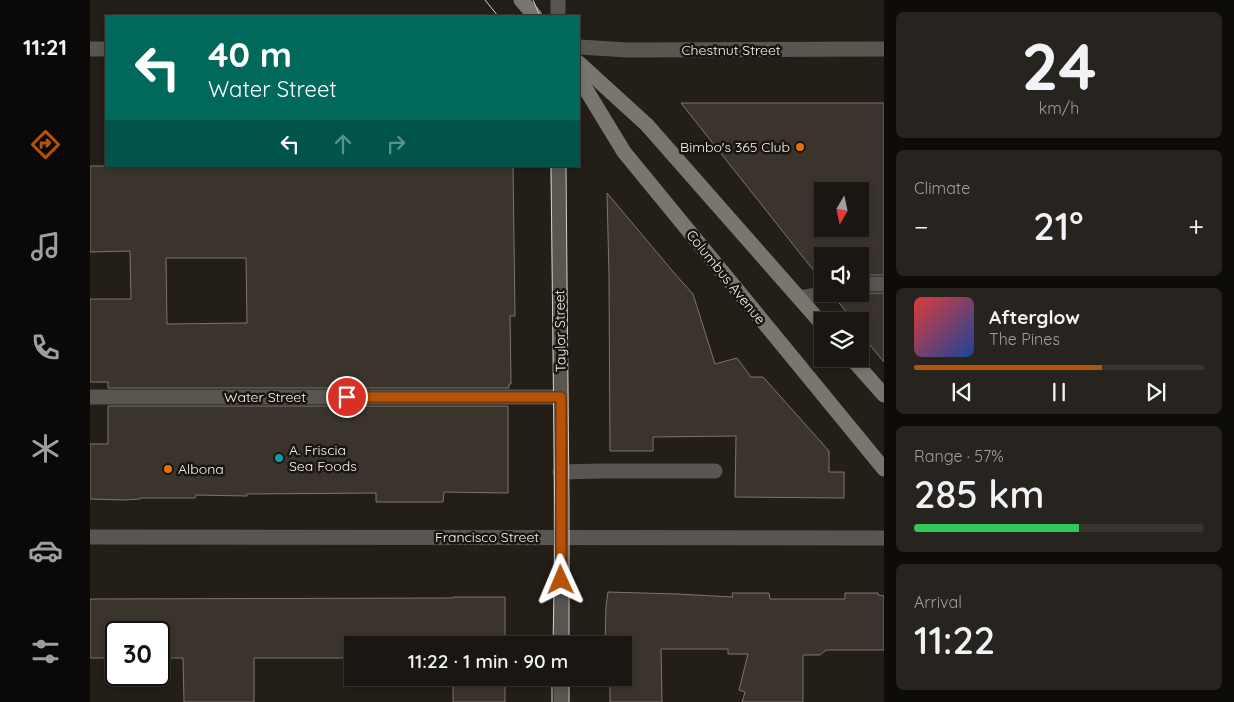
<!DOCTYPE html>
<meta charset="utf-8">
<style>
:root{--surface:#1a1611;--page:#27231f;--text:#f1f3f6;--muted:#9f9f9f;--line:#383531;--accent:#b45309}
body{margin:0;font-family:Quicksand,sans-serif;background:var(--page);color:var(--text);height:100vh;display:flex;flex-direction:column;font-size:19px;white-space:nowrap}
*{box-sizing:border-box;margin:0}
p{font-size:16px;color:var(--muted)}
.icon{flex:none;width:28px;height:28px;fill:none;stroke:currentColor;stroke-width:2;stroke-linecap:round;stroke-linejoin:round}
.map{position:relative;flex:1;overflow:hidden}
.drawer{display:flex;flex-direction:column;gap:12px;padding:12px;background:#0e0c09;width:350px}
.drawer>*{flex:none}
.hud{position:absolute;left:15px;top:15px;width:475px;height:152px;border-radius:0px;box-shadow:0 2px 8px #0003,0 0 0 1px var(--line);background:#00695c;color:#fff;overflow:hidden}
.needle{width:32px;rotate:189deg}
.tools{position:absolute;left:724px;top:182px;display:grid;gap:10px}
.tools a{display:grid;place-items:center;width:55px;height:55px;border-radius:0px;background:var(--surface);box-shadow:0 2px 8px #0003,0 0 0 1px var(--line);font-size:25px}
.speed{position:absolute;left:15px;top:621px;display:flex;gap:10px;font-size:25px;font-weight:700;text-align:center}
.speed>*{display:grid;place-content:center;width:65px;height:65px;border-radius:50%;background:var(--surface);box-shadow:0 2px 8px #0003,0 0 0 1px var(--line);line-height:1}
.speed .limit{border:2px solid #111;border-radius:8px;background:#fff;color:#111}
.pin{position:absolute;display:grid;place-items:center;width:42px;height:42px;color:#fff;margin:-21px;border:2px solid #fff;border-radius:50%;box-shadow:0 1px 5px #0007}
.me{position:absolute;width:55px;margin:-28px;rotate:359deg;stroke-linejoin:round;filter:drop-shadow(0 0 4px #0008)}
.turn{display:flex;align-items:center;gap:18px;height:105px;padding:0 20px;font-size:22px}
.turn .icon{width:65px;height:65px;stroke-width:2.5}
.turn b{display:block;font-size:35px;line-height:42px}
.lanes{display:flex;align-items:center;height:48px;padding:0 20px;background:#0003;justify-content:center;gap:25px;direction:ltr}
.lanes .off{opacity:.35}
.big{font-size:38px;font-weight:600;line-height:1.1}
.drawer .tile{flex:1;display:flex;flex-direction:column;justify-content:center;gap:8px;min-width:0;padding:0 18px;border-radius:8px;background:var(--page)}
.drawer .dial{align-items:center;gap:0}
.dial b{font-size:65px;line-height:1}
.song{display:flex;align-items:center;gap:15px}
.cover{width:60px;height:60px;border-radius:8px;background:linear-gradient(135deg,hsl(0 70% 55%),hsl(220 70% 35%))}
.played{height:5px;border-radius:2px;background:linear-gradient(90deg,var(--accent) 65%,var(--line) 65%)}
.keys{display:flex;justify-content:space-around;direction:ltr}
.heat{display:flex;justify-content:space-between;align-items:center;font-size:28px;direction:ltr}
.charge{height:8px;border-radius:4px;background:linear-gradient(90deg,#34c759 57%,var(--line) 0)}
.trip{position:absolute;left:254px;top:636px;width:288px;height:50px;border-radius:0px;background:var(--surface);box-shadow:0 2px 8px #0003,0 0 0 1px var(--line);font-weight:600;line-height:50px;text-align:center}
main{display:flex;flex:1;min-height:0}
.tabs{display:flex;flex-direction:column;width:90px;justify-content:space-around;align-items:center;background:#0a0907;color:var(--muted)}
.tabs .icon{width:35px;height:35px}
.tabs .on{color:var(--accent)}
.tabs b{font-size:22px;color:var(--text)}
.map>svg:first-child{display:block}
</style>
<main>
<nav class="tabs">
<b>11:21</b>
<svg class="icon on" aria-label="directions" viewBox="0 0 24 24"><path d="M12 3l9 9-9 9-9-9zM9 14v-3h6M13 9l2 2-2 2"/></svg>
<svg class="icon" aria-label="music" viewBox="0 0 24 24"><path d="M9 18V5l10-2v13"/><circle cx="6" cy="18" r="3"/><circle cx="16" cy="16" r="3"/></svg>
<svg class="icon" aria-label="phone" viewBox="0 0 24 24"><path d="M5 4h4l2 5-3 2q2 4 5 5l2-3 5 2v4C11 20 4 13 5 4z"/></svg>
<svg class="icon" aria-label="climate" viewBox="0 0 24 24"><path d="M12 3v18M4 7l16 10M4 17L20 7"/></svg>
<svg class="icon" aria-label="car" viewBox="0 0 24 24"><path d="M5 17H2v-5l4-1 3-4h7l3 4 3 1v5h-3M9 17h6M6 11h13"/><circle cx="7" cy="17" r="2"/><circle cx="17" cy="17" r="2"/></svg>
<svg class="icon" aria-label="filters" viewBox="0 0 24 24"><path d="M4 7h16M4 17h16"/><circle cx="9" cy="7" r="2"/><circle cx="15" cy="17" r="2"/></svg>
</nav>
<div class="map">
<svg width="794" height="702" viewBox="0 0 794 702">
<rect width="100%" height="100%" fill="#231e17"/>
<g fill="#3a342d" stroke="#7c756d" fill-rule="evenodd">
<path d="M591 103H794V275H770V256H732V281ZM732 191H770V229H732Z"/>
<path d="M0 166H423L425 316H420L421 384H419V388H18V382H0V299H41L40 251 0 252ZM76 258H156L157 323 77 324Z"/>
<polygon points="517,193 585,274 603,294 625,364 647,358 661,377 673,377 739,451 739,472 754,472 754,498 645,497 646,436 563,437 563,451 520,451 519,274"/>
<polygon points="794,293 794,362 770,333 770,321 760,321 752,312 757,313 742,294"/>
<polygon points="18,406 418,406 418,493 354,492 353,502 286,502 286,493 157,494 157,496 106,495 105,498 50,498 50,499 34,500 0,499 0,444 18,444"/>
<polygon points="518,592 587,594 643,597 642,593 679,593 680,599 755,599 755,593 788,593 788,595 794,596 794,650 736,650 730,655 713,655 713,702 652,702 655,692 649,690 658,654 638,654 638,649 571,649 572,702 520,702 520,678 532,678 532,645 515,645 516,606"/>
<polygon points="363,597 415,597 415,645 259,645 262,658 164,658 164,702 94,702 93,658 69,658 69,632 26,632 26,658 0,658 0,599 363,598"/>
<rect x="363" y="678" width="52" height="24"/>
</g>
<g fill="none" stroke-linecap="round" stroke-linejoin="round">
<g stroke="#595652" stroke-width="15">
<polyline points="770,284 794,284"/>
<polyline points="710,298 733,294"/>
<polyline points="0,397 471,397"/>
<polyline points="470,472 511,471 625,471"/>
</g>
<g stroke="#595652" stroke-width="15">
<polyline points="468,0 468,16"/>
<polyline points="489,47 538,50 794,49"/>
<polyline points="0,49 16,49"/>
<polyline points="468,166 471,397 471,645"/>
<polyline points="0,537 794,538"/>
<polyline points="471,678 471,702"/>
</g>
<g stroke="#7a756f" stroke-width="15">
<polyline points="431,0 445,16"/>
<polyline points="489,63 557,125 732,324"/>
<polyline points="489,78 534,152 794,469"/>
<polyline points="762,359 794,395"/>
</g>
<g stroke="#d7d2cd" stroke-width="1">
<polyline points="395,0 408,16"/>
<polyline points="443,0 450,16"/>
<polyline points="461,166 465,537 463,645"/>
<polyline points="476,166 479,503 479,645"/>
<polyline points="479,678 479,702"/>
<polyline points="462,702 462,678"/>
</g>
</g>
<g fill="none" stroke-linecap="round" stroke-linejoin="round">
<g stroke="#753606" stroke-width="12">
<polyline id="route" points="257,397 471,397 471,580"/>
</g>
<use href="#route" stroke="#b45309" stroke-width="9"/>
</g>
<g fill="#e8710a" stroke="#1a140e" stroke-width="2">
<circle cx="710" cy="147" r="5"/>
<circle cx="78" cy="469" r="5"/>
</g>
<circle fill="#0f9aa8" stroke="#1a140e" stroke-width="2" cx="189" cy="458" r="5"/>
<g text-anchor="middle" stroke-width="5" stroke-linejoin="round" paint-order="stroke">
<g font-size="14" fill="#f8f4ef" stroke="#1a140e">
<text x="641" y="55">Chestnut Street</text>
<text transform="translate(636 277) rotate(51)" y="5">Columbus Avenue</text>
<text transform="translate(470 331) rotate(-91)" y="5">Taylor Street</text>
<text x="175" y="402">Water Street</text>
<text x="397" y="542">Francisco Street</text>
</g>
<g font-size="14" fill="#f8f4ef" stroke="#1a140e" text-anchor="start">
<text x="700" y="152" text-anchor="end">Bimbo's 365 Club</text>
<text x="199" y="455">A. Friscia<tspan x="199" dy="16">Sea Foods</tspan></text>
<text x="88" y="474">Albona</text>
</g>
</g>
</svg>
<div class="tools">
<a><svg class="needle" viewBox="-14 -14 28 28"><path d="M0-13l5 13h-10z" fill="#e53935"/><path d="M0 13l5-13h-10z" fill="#9f9f9f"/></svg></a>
<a><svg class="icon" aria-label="sound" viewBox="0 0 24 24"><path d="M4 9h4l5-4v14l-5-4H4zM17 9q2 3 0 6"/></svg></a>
<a><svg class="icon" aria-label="layers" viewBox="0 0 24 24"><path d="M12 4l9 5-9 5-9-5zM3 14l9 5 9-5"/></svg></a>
</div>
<div class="speed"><div class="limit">30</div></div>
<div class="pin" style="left:257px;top:397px;background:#d93025"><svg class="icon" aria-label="arrive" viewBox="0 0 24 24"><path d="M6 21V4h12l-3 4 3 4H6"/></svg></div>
<svg class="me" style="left:471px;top:580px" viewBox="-20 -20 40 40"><path d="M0-17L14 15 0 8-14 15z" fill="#b45309" stroke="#fff" stroke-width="4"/></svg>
<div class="trip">11:22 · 1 min · 90 m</div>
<div class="hud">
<div class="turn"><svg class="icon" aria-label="left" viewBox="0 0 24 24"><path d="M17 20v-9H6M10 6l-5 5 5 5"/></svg><div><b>40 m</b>Water Street</div></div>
<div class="lanes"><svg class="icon" aria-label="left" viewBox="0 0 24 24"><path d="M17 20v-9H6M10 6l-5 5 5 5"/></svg><svg class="icon off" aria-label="ahead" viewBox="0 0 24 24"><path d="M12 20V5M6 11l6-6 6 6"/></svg><svg class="icon off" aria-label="right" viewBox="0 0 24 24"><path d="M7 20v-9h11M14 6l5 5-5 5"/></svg></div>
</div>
</div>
<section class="drawer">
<div class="tile dial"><b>24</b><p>km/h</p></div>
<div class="tile"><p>Climate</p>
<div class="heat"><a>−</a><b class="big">21°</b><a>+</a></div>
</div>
<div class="tile">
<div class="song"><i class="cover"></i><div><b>Afterglow</b><p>The Pines</p></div></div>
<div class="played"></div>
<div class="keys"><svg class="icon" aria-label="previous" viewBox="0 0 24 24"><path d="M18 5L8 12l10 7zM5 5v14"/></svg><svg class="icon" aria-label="pause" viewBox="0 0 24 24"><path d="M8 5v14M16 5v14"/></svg><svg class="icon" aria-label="next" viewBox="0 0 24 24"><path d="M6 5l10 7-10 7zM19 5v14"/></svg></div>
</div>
<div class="tile"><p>Range · 57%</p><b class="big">285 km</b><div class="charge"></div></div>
<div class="tile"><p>Arrival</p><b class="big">11:22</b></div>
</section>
</main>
